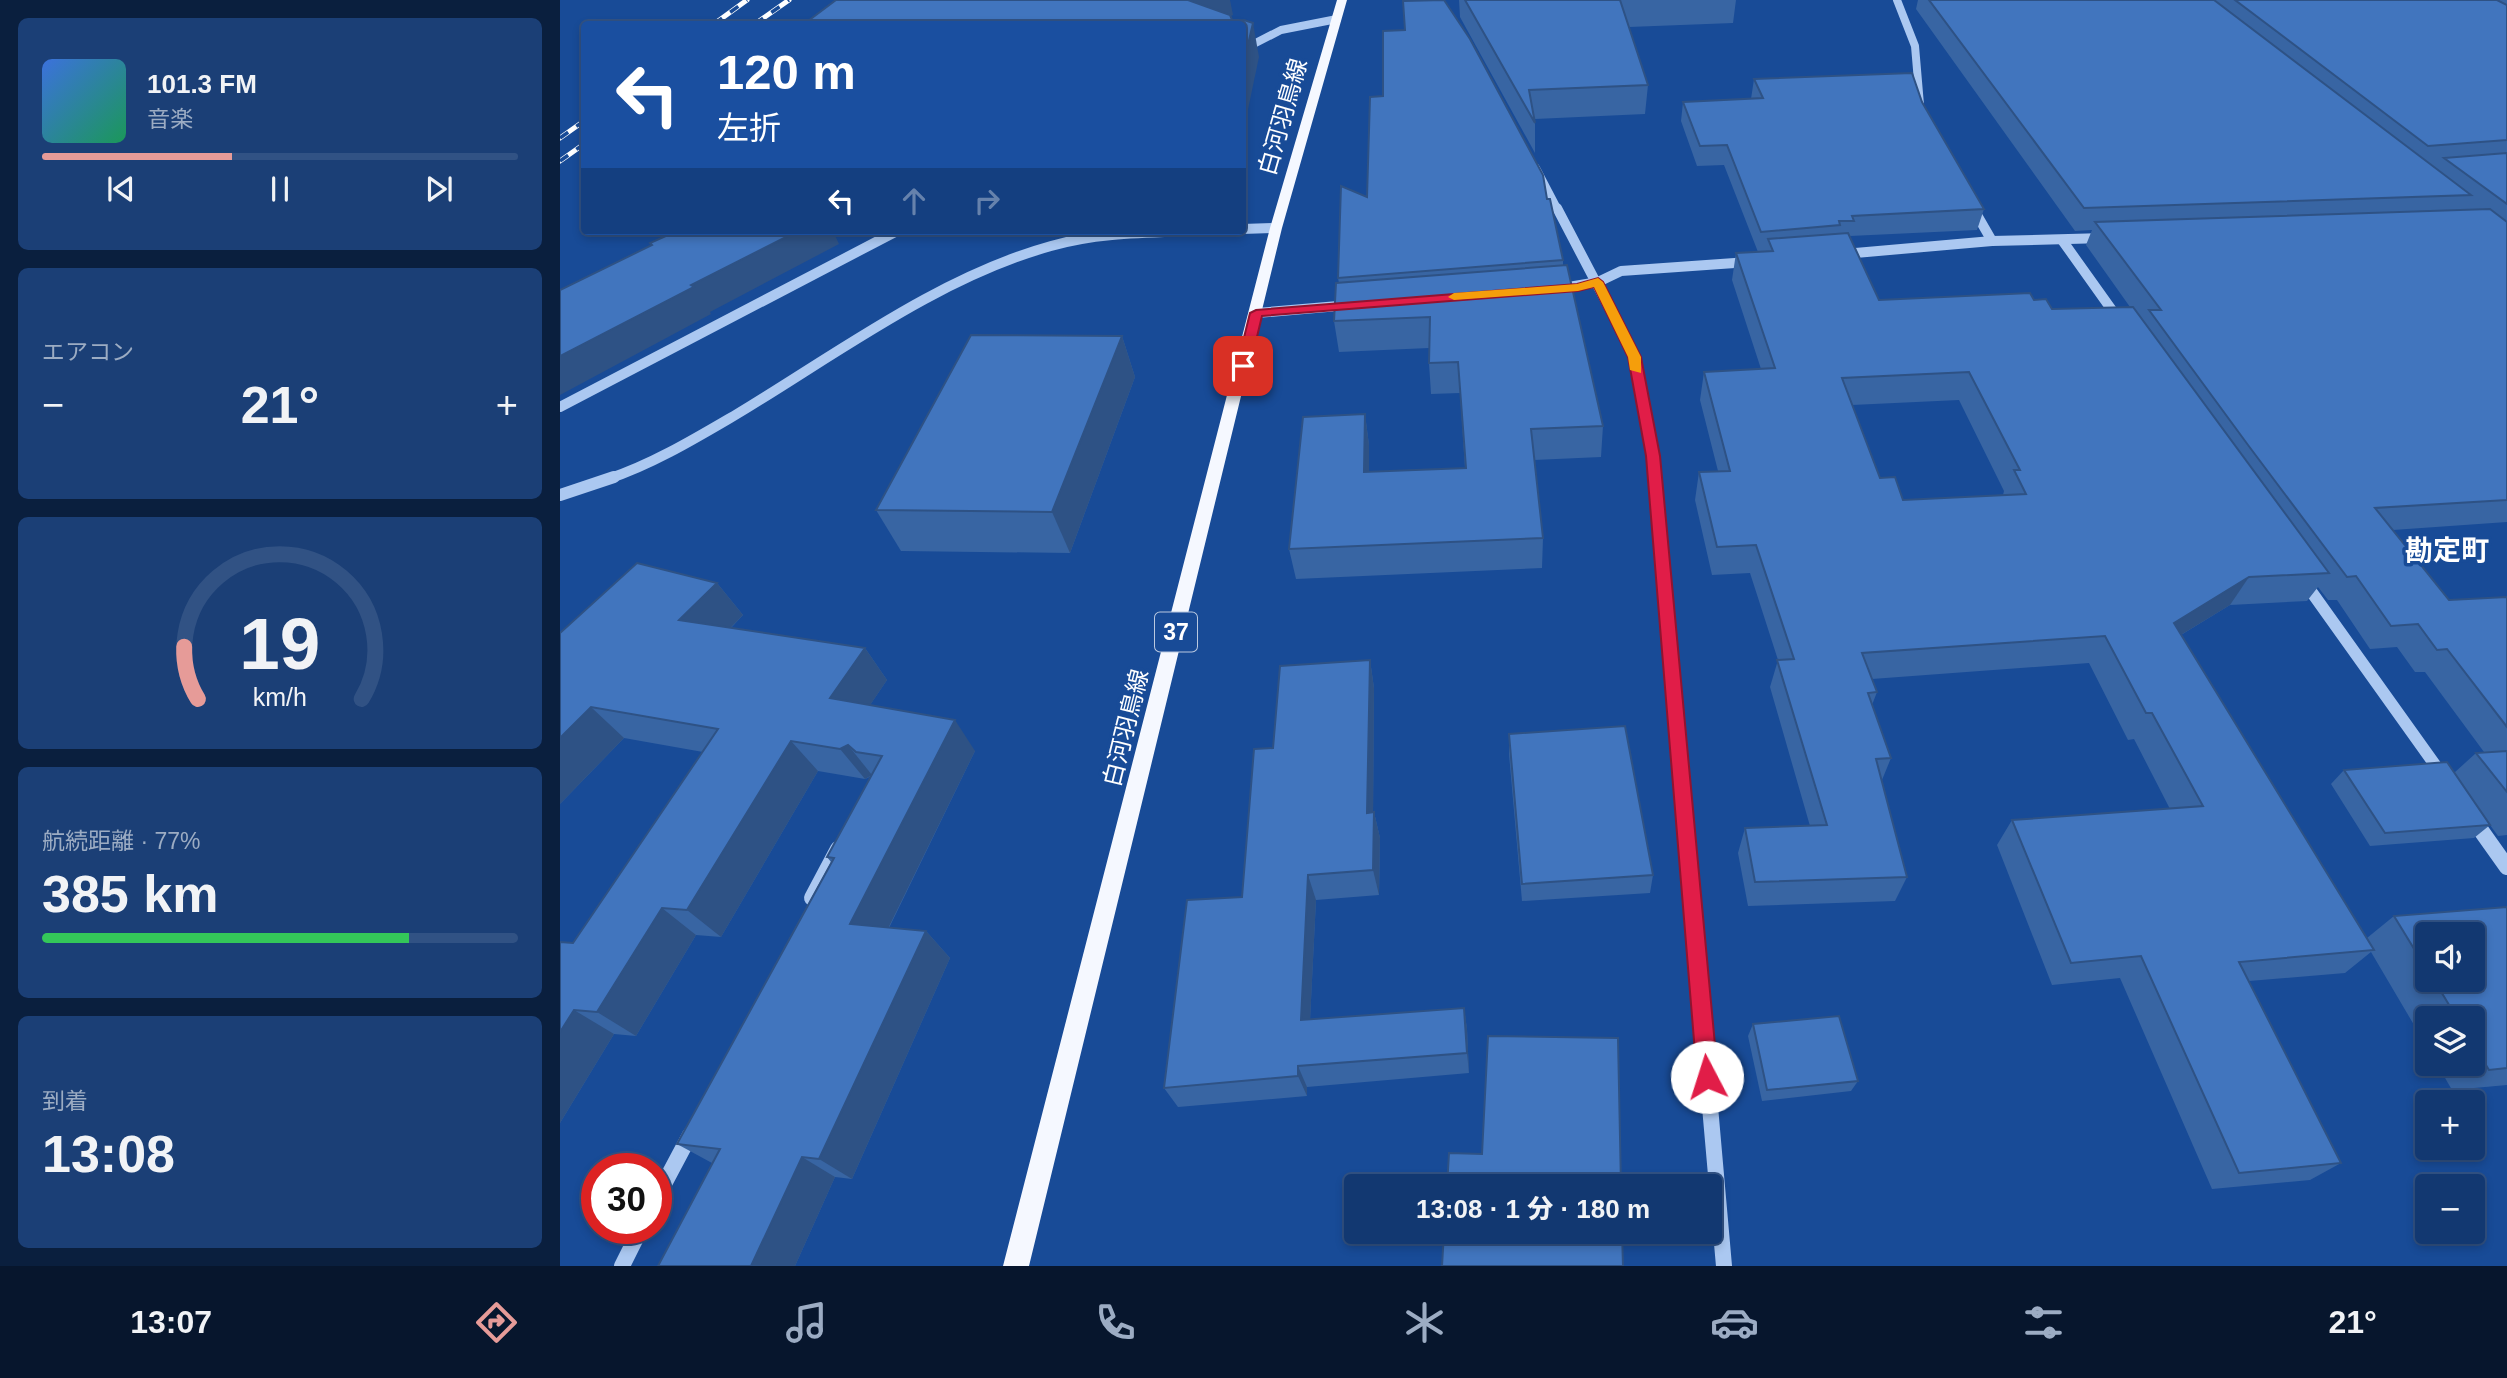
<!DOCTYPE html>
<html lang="ja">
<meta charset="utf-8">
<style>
:root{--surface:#123871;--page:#1b3f76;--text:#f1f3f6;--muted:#9cacc3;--line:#315284;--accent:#e69b98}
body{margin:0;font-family:Arial,"Noto Sans JP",sans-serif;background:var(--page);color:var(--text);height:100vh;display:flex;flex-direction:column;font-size:26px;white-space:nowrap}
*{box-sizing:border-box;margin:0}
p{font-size:23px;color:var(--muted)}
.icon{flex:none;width:38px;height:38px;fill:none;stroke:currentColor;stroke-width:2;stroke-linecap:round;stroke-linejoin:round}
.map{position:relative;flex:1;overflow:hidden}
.side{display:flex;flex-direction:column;gap:18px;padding:18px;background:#0a1f3e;width:560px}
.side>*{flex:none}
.banner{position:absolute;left:21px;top:21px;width:665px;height:214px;border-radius:7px;box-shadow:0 4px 10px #0003,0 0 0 2px var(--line);background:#1a4fa0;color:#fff;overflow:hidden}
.controls{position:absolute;left:1855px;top:922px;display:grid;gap:14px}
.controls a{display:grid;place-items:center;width:70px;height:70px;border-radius:7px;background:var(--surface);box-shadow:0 4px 10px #0003,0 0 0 2px var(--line);font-size:35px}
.speed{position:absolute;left:21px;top:1153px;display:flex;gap:14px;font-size:35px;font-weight:700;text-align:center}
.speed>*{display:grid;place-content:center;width:91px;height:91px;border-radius:50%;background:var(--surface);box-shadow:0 4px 10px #0003,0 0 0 2px var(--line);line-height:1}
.speed .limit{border:10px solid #d22;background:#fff;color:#111}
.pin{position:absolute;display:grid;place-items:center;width:60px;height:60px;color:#fff;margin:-30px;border-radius:14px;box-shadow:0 4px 10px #0006}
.me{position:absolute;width:77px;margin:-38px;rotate:355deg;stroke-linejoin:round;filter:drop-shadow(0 0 5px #0008)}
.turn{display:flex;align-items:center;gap:24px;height:147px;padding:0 21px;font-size:32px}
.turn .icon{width:91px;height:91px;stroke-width:2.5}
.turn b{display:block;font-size:49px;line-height:60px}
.lanes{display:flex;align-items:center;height:66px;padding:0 21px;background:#0003;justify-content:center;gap:35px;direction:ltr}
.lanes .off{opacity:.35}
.big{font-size:52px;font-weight:800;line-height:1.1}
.side .tile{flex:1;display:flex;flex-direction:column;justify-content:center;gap:10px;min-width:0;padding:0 24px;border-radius:10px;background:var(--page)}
.side .dial{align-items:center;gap:0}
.dial svg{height:182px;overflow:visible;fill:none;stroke:var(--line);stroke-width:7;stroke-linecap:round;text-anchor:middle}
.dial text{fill:var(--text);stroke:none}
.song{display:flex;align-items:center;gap:21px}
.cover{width:84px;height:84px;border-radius:10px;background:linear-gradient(135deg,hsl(220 70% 55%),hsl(150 70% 35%))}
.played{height:7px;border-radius:4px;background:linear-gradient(90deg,var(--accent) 40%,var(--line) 40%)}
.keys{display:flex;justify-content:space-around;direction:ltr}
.heat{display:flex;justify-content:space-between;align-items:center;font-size:38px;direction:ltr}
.charge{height:10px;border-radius:5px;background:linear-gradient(90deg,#34c759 77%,var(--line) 0)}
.trip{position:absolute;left:784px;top:1174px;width:378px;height:70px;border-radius:7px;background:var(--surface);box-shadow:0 4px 10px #0003,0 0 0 2px var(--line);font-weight:800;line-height:70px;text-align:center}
.dock{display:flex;height:112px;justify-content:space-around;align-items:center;background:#07162d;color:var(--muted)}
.dock .icon{width:49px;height:49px}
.dock .selected{color:var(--accent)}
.dock b{font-size:32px;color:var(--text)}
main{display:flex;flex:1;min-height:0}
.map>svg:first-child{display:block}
</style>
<main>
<section class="side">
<div class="tile">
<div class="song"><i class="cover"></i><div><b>101.3 FM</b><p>音楽</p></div></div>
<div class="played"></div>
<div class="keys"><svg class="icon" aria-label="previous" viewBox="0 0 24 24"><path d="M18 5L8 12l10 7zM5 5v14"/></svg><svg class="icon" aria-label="pause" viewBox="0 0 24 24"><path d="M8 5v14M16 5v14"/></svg><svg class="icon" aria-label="next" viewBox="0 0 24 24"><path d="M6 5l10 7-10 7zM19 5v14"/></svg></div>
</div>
<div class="tile"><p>エアコン</p>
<div class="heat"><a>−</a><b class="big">21°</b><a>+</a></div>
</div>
<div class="tile dial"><svg viewBox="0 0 100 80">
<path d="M14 69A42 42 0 1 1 86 69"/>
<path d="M14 69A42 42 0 0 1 8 46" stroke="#e69b98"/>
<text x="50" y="56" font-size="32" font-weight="700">19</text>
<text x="50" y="72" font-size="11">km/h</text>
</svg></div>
<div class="tile"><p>航続距離 · 77%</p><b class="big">385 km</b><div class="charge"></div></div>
<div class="tile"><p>到着</p><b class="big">13:08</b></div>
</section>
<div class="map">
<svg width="1947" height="1266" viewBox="0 0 1947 1266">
<rect width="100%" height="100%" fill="#184b97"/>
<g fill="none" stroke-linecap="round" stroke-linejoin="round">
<g stroke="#abc8f1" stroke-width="8">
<polyline points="1337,0 1355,46 1360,105"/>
<polyline points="682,50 721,30 777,19"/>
<polyline points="976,168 998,210"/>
</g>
<g stroke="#abc8f1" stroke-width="10">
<polyline points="997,208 1075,357 1095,479"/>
<polyline points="1413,208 1432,241"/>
<polyline points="682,229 716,228"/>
<polyline points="1502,240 1559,320"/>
<polyline points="1284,254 1432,241 1545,238"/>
<polyline points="997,289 1038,282 1061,271 1189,262"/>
<polyline points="697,313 790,305"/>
<polyline points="0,407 337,231"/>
<path d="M48 479C93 464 136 438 177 414 275 355 379 277 491 246 539 232 589 233 639 231"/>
</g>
<g stroke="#abc8f1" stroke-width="12">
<polyline points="1095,477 1125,824"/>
<polyline points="0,495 54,477"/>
<polyline points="1743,580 1883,776"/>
<polyline points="1914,820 1917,824"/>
</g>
<g stroke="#abc8f1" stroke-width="16">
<polyline points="1125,822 1164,1266"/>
<polyline points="1915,822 1947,867"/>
<polyline points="252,898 278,849"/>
<polyline points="96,1199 130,1135"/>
<polyline points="62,1266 81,1228"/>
</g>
<polygon fill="#f5f8ff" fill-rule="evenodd" points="777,0 787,0 722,228 469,1266 443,1266 710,228"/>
<g stroke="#fff" stroke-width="5">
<g id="rail">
<polyline points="154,24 187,0"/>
<polyline points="195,24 229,0"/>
<polyline points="0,138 24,121"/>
<polyline points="0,161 24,144"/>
</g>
</g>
<use href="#rail" stroke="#184b97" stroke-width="3.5" stroke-dasharray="10" stroke-linecap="butt"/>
</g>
<g fill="#3865a3" fill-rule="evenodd">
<polygon points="899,0 1176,0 1173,23 1069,27 1088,85 1085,114 975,119 975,153 900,17"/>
<path d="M1358 0H1947V522L1833 530 1889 600 1947 597V835L1938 836 1930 825 1914 838 1810 846 1771 784 1784 770 1894 773 1916 753 1924 752 1865 672H1855L1837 647 1810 649 1777 600H1768L1758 587 1747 601 1670 605 1621 635 1807 938 1834 916 1947 907V1085L1892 1090 1877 1064H1913V1018H1867V1047L1811 952 1785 973 1689 981 1781 1163 1750 1180 1652 1189 1560 978 1492 985 1437 845 1452 820 1610 809 1574 739 1568 740 1529 663 1312 679 1317 692 1312 705 1331 758 1322 780 1347 877 1335 901 1188 906 1178 853 1185 828 1250 826 1210 687 1218 660 1190 573 1152 575 1135 500 1139 472 1158 471 1140 400 1144 372 1201 369 1172 280 1176 253 1198 252 1164 165 1137 166 1121 121 1123 102 1191 99 1194 79 1362 102 1424 209 1417 230 1290 236 1319 300H1474L1492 309 1570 307 1526 245 1532 230 1515 231 1356 9ZM1399 400 1444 491 1443 495 1343 500 1320 478 1292 405ZM1867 934 1913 980H1867Z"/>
<polygon points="807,197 987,199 1003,260 1003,265 1043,426 1041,457 974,460 983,538 982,568 736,579 729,549 805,414 809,445 809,472 905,468 900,393 871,394 869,363 869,348 779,352 774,321 779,283 778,278"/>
<polygon points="562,336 575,377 510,553 341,551 316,510"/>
<polygon points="77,563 157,583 183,615 171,628 305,648 327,680 310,705 415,751 329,928 366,931 390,958 292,1179 275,1177 235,1266 98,1266 152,1163 117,1144 271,862 267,857 312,776 305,779 258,771 161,937 136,935 76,1036 54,1034 0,1123 0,942 13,943 143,752 64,738 0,804"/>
<polygon points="810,660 814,688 813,812 814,812 820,838 819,895 756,900 750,1020 904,1008 907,1029 909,1073 747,1087 747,1096 618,1107 604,1088 682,897 713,748"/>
<polygon points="949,734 1093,875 1090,893 962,901 949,754"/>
<polygon points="1193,1024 1298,1081 1291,1091 1202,1101 1188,1036"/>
</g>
<g fill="#2e5285">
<polygon points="628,0 670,0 673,15 653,24"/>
<polygon points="693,23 699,57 682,138 682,71"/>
<polygon points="238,231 273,231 279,244 150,312 151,314 0,395 0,356 131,285"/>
<polygon points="562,336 575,377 510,553 492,512"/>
<polygon points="805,414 809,445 809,503 804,472"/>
<polygon points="1689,577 1670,605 1596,650 1614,623"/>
<polygon points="157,583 183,615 147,652 119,620"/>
<polygon points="305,648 327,680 294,729 270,698"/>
<polygon points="810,660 814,688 813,839 807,813"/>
<polygon points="31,707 64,738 0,804 0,738"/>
<polygon points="395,720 415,751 317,951 290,924"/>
<polygon points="231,741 258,771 161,937 127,910"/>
<polygon points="288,745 312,775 305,779 280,749"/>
<polygon points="814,812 820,838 819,895 813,870"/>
<polygon points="748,875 756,900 749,1042 741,1020"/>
<polygon points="102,908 136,935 76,1036 37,1012"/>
<polygon points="366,931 390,958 292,1179 259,1159"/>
<polygon points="904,1008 907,1029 909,1073 907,1053"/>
<polygon points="14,1010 54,1034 0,1123 0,1032"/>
<polygon points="738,1066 747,1087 747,1096 738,1076"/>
<polygon points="242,1157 275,1177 235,1266 191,1266"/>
</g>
<g fill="#4175be" stroke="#2e5285" stroke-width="2" fill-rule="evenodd">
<polygon points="276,0 628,0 670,15 673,22 684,20 693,23 682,71 682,24 244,24"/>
<polygon points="884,0 910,39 983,175 987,199 990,199 1003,260 778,278 781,186 807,197 810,97 823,96 823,31 845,30 843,1"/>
<polygon points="905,0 1060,0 1088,85 969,90 975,123"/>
<polygon points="1369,0 1654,0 1911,195 1524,208"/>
<polygon points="1675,0 1937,0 1947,5 1947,140 1868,146"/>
<polygon points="1352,73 1362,102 1424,209 1292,216 1294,221 1279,221 1280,225 1201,232 1167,145 1140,146 1123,102 1203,98 1194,79"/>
<polygon points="1947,153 1947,204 1884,158"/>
<polygon points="1930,209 1947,222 1947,500 1815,508 1889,600 1947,597 1947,727 1887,649 1877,650 1858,624 1831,626 1796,576 1787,577 1688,445 1589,310 1601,310 1535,222"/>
<polygon points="117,231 238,231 131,285 134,287 0,356 0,290 92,245 90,243"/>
<path d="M1288 233 1319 300 1470 293 1474 300 1486 299 1492 309 1573 307 1769 573 1689 577 1614 623 1814 950 1679 962 1781 1163 1679 1173 1581 956 1511 963 1452 820 1643 806 1592 713H1586L1545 636 1302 653 1317 692 1308 693 1331 758 1316 759 1347 877 1195 882 1185 828 1267 825 1217 660 1234 659 1196 545 1157 547 1139 472 1170 471 1144 372 1215 368 1176 253 1213 251 1208 239ZM1409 372 1460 470H1454L1466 494 1343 500 1335 477 1320 478 1282 378Z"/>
<polygon points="1007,265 1043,426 971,429 983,538 729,549 743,417 805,414 804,472 906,468 898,362 869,363 870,317 774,321 776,283"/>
<polygon points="411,335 562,336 492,512 316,510"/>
<polygon points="77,563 157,583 119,620 305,648 270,698 395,720 290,924 366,931 259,1159 242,1157 191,1266 98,1266 160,1149 117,1144 274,858 267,857 322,756 296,752 288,745 280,749 231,741 127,910 102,908 37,1012 14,1010 0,1032 0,942 13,943 158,729 31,707 0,738 0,633"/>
<polygon points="810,660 807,813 814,812 813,870 748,875 741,1020 904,1008 907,1053 738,1066 738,1076 604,1088 627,900 682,897 694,749 713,748 720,666"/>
<polygon points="1065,726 1093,875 962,884 949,734"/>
<polygon points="1947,751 1947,792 1916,753"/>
<polygon points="1887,762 1930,825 1825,833 1784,770"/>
<polygon points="1947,907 1947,1068 1929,1070 1913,1044 1913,1018 1897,1018 1874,980 1913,980 1913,934 1867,934 1867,970 1834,916"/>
<polygon points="1279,1016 1298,1081 1207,1090 1193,1024"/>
<polygon points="928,1036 1058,1038 1061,1186 887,1186 889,1153 922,1154"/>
<polygon points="884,1232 1062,1232 1063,1266 882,1266"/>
</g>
<polygon fill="#e11d48" stroke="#92132f" stroke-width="2" points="1038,278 1043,282 1081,357 1100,456 1158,1077 1155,1085 1147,1088 1140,1085 1137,1077 1086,456 1068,357 1034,287 1018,291 702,316 690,366 683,370 677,366 690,313 696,310 1017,284"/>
<polygon fill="#f59e0b" points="1038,278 1043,282 1081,357 1081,373 1070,370 1068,357 1034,287 1018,291 894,300 888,297 894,293 1017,284"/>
<g text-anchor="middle" stroke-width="7" stroke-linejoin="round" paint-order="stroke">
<rect fill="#184b97" stroke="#bac9e0" stroke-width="2" x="595" y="612.5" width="42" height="39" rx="5"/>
<g font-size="23" font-weight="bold" fill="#fff">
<text x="616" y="640">37</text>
</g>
<g font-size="24" fill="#fff" stroke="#184b97">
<text transform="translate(723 117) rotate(-74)" y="8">白河羽鳥線</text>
<text transform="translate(566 728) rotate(-76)" y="8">白河羽鳥線</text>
</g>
<g font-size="28" font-weight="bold" fill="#fff" stroke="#184b97">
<text x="1887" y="560">勘定町</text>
</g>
</g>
</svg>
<div class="controls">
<a><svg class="icon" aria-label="sound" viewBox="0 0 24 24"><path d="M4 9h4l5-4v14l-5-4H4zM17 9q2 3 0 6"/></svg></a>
<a><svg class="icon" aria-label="layers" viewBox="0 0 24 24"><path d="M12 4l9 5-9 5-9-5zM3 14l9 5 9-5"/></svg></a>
<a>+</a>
<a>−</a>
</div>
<div class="speed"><div class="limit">30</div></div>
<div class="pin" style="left:683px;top:366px;background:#d93025"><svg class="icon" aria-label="arrive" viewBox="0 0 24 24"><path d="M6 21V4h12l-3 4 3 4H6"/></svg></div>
<svg class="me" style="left:1147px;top:1077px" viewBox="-20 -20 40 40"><circle r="19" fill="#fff"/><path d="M0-13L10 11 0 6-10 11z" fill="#e11d48"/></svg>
<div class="trip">13:08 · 1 分 · 180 m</div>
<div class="banner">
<div class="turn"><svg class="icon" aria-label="left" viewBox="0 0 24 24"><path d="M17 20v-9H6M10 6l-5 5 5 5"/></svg><div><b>120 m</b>左折</div></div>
<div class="lanes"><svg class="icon" aria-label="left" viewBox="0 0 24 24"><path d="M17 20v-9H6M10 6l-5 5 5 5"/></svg><svg class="icon off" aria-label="ahead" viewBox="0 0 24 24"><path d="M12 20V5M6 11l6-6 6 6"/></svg><svg class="icon off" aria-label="right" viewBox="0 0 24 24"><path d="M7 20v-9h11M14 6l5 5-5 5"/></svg></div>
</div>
</div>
</main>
<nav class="dock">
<b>13:07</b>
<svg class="icon selected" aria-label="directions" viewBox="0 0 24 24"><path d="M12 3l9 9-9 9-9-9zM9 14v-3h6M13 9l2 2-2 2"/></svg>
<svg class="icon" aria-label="music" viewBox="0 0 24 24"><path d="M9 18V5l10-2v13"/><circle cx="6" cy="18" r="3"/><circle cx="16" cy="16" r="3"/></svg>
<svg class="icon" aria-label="phone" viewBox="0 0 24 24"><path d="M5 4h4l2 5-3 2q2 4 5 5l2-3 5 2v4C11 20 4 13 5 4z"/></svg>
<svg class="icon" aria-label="climate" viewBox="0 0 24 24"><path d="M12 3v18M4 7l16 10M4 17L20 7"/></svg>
<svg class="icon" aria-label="car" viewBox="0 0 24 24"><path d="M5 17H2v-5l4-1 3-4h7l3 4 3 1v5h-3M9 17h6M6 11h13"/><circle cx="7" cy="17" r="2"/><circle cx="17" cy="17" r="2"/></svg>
<svg class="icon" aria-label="filters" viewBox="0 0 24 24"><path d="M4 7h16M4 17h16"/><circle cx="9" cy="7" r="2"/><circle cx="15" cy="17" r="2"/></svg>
<b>21°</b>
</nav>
